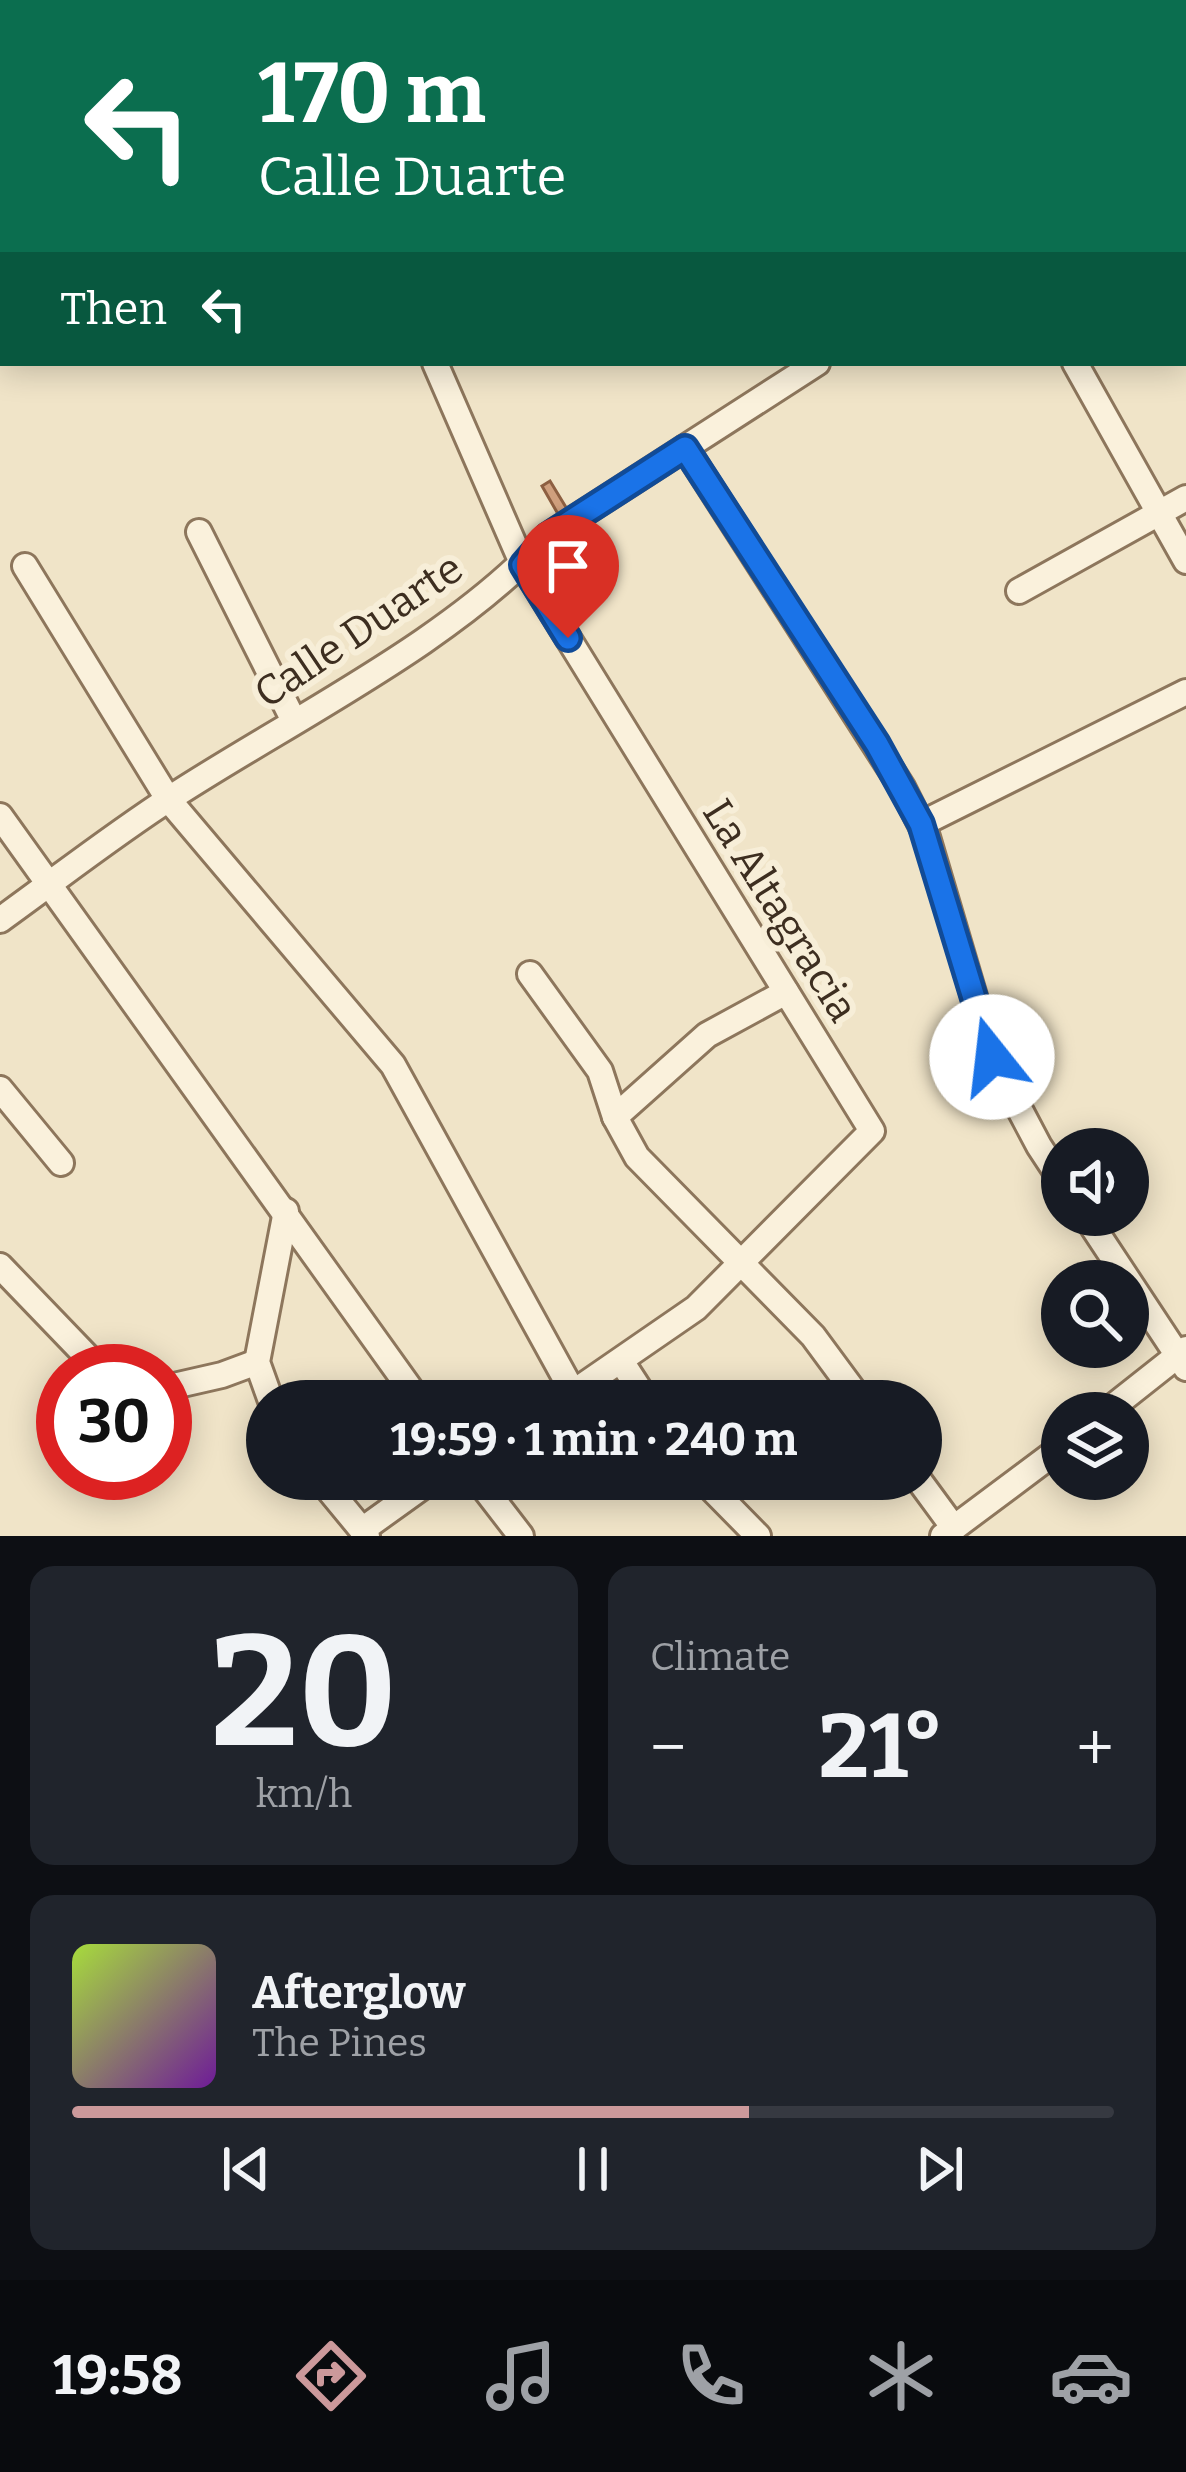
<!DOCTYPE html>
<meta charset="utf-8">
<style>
:root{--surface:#171b24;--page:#20242c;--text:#f1f3f6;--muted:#9ea1a6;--line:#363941;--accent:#cc999b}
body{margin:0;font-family:Bitter,serif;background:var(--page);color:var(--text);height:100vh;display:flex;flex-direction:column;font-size:45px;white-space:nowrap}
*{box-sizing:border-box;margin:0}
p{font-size:39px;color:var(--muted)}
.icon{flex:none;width:66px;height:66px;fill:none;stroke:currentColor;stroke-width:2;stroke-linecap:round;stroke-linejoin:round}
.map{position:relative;height:1536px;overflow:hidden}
.drawer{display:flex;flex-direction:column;gap:30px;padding:30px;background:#0d0f14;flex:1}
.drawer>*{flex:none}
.banner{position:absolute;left:0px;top:0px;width:1188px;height:366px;box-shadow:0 6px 30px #0003;background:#0b6e4f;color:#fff;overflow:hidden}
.fabs{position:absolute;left:1041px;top:1128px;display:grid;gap:24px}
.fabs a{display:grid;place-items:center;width:108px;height:108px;border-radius:50%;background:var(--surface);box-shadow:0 6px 30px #0003;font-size:60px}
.speed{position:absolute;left:36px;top:1344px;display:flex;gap:24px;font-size:60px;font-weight:700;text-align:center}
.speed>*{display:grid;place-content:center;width:156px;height:156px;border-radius:50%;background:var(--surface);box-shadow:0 6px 30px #0003;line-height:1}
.speed .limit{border:18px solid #d22;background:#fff;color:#111}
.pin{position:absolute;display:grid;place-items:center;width:102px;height:102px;color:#fff;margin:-123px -51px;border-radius:50% 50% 50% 0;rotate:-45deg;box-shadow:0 0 12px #0007}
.pin .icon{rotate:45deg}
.me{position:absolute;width:132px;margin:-66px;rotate:344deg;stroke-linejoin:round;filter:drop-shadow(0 0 9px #0008)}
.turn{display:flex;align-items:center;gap:42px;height:252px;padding:0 60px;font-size:54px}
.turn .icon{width:156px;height:156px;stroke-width:2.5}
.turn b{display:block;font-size:84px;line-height:102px}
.then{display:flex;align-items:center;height:114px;padding:0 60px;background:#0003;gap:24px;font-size:45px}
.big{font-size:90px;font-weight:700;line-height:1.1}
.drawer .tile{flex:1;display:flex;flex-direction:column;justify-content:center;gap:18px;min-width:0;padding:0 42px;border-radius:24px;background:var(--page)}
.drawer .dial{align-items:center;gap:0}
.dial b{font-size:156px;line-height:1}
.song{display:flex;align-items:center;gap:36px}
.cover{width:144px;height:144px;border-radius:18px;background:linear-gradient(135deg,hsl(80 70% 55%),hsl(280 70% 35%))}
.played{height:12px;border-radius:6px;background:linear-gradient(90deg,var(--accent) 65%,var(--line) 65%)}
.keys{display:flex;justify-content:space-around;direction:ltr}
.heat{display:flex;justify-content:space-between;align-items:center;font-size:66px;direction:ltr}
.drawer .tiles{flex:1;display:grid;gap:30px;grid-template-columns:1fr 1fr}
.tile:last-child{grid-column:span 2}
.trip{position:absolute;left:246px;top:1380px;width:696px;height:120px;border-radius:60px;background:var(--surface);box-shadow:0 6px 30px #0003;font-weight:700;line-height:120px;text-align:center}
.menu{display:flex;height:192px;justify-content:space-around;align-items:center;background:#090b0e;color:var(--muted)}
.menu .icon{width:84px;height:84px}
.menu .on{color:var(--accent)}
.menu b{font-size:54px;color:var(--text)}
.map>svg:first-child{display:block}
</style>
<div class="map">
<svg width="1186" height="1536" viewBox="0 0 1186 1536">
<rect width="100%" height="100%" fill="#f0e4c8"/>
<polygon fill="#cf9f7d" stroke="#8d5f41" stroke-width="3" points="550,481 567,509 558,514 542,486"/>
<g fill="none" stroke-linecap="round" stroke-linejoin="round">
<g stroke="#8d765c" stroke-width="30">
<g id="street">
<polyline points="249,0 251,3"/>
<polyline points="720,0 722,3"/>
<polyline points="789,3 795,0"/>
<polyline points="1185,110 1186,109"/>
<polyline points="1185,176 1186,177"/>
<polyline points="0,263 3,261"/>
<polyline points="435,363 523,565 872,1131 696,1308 561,1401"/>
<polyline points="1075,363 1186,561"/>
<polyline points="685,448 902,787 927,837 992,1057 1039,1146 1062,1181"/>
<polyline points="199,532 294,721"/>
<polyline points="25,566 168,799 393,1065 574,1394"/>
<polyline points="1019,591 1186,498"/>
<polyline points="0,816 419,1401"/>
<polyline points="921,824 1186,692"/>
<path d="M0 920C57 879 113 835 172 797 290 720 455 640 548 536L817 363"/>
<polyline points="530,974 600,1071 615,1117"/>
<polyline points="786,992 707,1035 615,1117 637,1157 813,1336 861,1401"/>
<polyline points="0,1089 61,1163"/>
<polyline points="1085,1215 1186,1368"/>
<polyline points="0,1266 101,1371"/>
<polyline points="621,1361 647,1401"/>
<polyline points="165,1388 222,1375 257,1362"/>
<polyline points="271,1401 257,1362 286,1211"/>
<polyline points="1105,1413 1186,1349"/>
<polyline points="320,1479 362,1530"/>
<polyline points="477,1479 521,1536"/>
<polyline points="702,1479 758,1536"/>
<polyline points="918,1479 954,1528"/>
<polyline points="367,1536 362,1530 433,1479"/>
<polyline points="943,1536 1062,1447"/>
</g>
</g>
<g stroke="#8d765c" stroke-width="4.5" stroke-dasharray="9 6" stroke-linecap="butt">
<polyline points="81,0 83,3"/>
<polyline points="102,3 104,2"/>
</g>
<use href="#street" stroke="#faf1dc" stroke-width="24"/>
</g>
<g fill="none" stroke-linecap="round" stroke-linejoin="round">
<g stroke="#114b97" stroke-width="30">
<polyline id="route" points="568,638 523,565 548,536 685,448 877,744 921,824 992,1057"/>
</g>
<use href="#route" stroke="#1a73e8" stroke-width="21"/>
</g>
<g text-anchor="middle" stroke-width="12" stroke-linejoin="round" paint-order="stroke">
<g font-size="42" fill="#3d2e20" stroke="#f7eed8">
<text transform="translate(358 630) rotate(-34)" y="15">Calle Duarte</text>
<text transform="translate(781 910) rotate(58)" y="15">La Altagracia</text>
</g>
</g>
</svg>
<div class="fabs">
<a><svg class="icon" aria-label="sound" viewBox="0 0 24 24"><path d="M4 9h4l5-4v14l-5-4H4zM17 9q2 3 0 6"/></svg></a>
<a><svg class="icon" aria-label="search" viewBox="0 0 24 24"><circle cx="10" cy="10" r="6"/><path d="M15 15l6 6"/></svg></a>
<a><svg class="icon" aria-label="layers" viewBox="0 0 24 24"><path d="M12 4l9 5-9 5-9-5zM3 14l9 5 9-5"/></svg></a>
</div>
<div class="speed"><div class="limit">30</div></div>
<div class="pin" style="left:568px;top:638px;background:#d93025"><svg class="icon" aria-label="arrive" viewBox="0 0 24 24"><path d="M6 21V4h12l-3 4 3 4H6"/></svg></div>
<svg class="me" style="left:992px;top:1057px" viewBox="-20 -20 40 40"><circle r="19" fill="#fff"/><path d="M0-13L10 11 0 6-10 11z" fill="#1a73e8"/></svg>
<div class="trip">19:59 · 1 min · 240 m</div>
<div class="banner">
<div class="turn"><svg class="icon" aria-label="left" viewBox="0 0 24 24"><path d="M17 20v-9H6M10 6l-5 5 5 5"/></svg><div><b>170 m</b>Calle Duarte</div></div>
<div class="then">Then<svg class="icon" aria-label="left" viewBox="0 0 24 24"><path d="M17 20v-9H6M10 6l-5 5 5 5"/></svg></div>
</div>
</div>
<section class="drawer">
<div class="tiles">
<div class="tile dial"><b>20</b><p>km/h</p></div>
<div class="tile"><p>Climate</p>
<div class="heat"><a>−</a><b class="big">21°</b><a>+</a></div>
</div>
<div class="tile">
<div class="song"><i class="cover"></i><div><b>Afterglow</b><p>The Pines</p></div></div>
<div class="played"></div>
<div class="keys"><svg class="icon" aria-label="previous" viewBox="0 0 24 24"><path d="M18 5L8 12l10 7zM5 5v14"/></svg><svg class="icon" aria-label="pause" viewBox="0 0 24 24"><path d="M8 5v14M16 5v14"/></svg><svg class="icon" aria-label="next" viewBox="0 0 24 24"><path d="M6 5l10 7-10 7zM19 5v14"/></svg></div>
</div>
</div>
</section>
<nav class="menu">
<b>19:58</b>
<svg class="icon on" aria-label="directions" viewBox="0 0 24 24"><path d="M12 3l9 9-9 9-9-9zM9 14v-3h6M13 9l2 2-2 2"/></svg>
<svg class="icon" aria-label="music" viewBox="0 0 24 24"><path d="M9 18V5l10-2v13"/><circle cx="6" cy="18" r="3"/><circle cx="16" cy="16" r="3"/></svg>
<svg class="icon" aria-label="phone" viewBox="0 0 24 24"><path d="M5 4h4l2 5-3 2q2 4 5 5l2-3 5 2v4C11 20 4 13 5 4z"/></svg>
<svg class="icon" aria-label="climate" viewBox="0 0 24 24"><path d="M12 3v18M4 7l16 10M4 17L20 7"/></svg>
<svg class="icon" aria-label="car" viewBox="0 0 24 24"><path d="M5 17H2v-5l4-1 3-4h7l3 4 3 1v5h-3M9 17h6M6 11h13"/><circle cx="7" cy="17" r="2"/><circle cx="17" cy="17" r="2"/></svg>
</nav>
